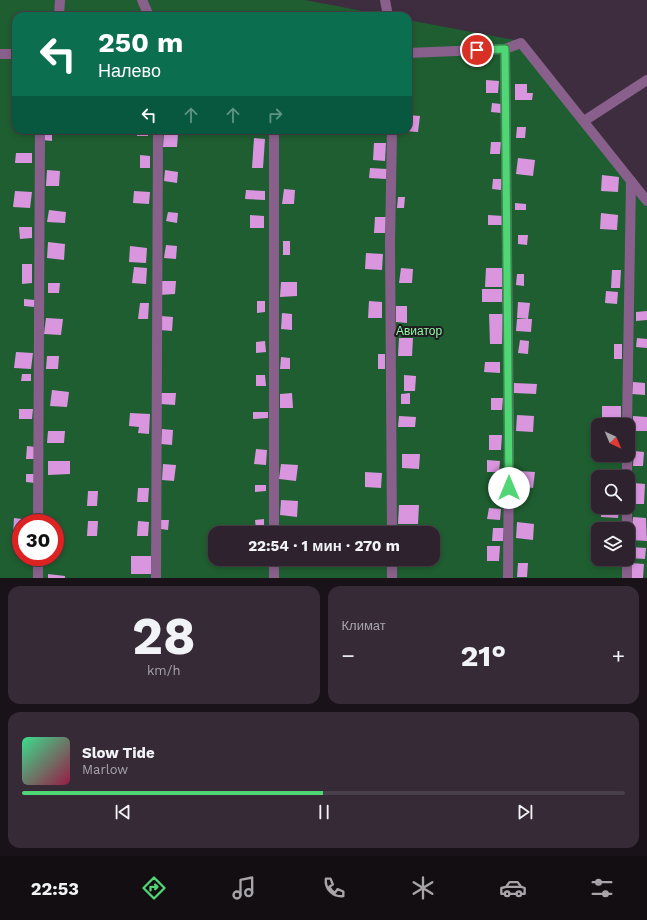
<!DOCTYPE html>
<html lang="ru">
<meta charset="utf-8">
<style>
:root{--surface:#2e222e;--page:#362a36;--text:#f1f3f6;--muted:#a7a4aa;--line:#493f4a;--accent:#50d674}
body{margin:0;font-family:"Work Sans",sans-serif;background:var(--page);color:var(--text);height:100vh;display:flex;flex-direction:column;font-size:15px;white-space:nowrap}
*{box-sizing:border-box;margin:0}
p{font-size:13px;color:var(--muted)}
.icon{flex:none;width:22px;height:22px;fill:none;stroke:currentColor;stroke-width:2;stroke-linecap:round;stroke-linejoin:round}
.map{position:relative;height:578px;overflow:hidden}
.panel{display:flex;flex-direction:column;gap:8px;padding:8px;background:#191319;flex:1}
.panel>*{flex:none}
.hud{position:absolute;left:12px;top:12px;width:400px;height:122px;border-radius:12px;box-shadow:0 2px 6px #0003,0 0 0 1px var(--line);background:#0b6e4f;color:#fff;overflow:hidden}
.needle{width:26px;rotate:136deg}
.tools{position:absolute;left:591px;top:418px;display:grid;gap:8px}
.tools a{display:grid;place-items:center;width:44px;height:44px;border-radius:8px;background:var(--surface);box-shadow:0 2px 6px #0003,0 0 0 1px var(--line);font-size:20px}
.speed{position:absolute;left:12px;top:514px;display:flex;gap:8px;font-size:20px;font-weight:700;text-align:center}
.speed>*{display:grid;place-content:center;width:52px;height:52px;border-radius:50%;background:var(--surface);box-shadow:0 2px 6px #0003,0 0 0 1px var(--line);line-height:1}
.speed .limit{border:6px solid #d22;background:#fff;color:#111}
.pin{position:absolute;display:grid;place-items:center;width:34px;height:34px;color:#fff;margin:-17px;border:2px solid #fff;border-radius:50%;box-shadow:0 1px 4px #0007}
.me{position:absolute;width:44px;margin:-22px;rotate:0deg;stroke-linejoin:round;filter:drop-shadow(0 0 3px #0008)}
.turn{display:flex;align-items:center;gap:14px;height:84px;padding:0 20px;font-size:18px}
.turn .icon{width:52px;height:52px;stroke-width:2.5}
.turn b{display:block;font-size:28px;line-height:34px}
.lanes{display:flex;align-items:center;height:38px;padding:0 20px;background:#0003;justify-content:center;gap:20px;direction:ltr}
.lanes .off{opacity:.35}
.big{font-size:30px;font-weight:700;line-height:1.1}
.panel .widget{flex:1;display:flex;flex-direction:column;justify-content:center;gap:6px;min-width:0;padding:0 14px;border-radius:12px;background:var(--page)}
.panel .dial{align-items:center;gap:0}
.dial b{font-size:52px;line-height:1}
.song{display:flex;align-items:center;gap:12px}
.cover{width:48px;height:48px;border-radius:6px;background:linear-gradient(135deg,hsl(150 70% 55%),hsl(340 70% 35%))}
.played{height:4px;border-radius:2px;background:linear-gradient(90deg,var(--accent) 50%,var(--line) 50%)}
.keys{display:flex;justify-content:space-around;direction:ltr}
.heat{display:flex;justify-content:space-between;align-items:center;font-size:22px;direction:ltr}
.panel .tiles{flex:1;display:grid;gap:8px;grid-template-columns:1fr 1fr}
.widget:last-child{grid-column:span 2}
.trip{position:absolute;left:208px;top:526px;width:232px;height:40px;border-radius:12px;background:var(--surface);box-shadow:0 2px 6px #0003,0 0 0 1px var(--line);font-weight:700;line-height:40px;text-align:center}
.dock{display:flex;height:64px;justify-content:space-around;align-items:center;background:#120e12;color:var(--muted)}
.dock .icon{width:28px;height:28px}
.dock .active{color:var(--accent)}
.dock b{font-size:18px;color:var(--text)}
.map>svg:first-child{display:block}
</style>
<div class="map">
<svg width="647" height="578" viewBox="0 0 647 578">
<rect width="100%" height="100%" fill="#3d2d3e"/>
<path fill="#1f5e30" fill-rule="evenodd" d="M0 0H305L389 16H16V130H408V20L520 41 647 195V578H0ZM598 425H628V455H598ZM598 477H628V507H598ZM21 523H55V557H21ZM598 529H628V559H598ZM215 533H433V559H215Z"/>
<g fill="#d996df">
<polygon points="486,80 499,81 498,93 486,93"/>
<polygon points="515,84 527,84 527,93 533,93 532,100 515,100"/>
<polygon points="492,103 501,104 501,113 491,112"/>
<polygon points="408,115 420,116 418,132 404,131 404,130 408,130"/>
<polygon points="517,127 526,127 525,138 516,138"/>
<rect x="137" y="130" width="11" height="6"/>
<polygon points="43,132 52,133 52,141 43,140"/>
<polygon points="164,133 178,134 177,147 163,147"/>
<polygon points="254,138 265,139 263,168 252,168"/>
<polygon points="491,142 501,142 500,154 490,154"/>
<polygon points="374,143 386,143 385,161 373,160"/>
<polygon points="16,153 32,153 32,163 15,163"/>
<polygon points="140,155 150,156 150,168 140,168"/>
<polygon points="518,158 535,160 533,176 516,174"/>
<polygon points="370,168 387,169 386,179 369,178"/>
<polygon points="47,170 60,171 59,186 46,186"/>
<polygon points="165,170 178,172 177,183 164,181"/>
<polygon points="602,175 619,177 618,192 601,191"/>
<polygon points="493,179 502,179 501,190 492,189"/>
<polygon points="284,189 295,190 294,204 282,204"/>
<polygon points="246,190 265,191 265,200 245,199"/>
<polygon points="15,191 32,192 30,208 13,207"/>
<polygon points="134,191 150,192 149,204 133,203"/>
<polygon points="398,197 405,197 404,208 397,208"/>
<polygon points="515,203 526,204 526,210 515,210"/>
<polygon points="49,210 66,212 65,223 47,222"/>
<polygon points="168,212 178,213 177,223 166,221"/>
<polygon points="601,213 618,215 617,230 600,229"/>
<polygon points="250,215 264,216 264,228 250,228"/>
<polygon points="488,215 503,216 502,225 488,225"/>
<polygon points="375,217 386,217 385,233 374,233"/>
<polygon points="19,227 32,227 32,238 20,239"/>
<polygon points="518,235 528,235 527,245 518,244"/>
<rect x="283" y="241" width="7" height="14"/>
<polygon points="48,242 65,244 64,260 47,258"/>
<polygon points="166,245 177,246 176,259 164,258"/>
<polygon points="130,246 147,248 146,263 129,262"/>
<polygon points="366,253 383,254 382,270 365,269"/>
<polygon points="22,264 32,264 32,283 22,284"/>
<polygon points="134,267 147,268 146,284 132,283"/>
<polygon points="401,268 413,269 412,283 399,283"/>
<polygon points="486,268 503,268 503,287 485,287"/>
<polygon points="612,270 621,270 620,288 611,288"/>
<polygon points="517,274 524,274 524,286 516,285"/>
<polygon points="160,281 176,281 175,294 159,295"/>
<polygon points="281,282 297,282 297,296 280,297"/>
<polygon points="48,283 60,283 59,293 48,293"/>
<rect x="482" y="289" width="20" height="13"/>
<polygon points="606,291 618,292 617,304 605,303"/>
<polygon points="24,299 35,300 34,307 24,306"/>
<polygon points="257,301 265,301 265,312 257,313"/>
<polygon points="369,301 382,302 382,318 368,318"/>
<polygon points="518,302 530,303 528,319 517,318"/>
<polygon points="140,303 149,303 148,319 138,319"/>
<polygon points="396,306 407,306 407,323 396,322"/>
<polygon points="647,311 647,320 636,321 636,312"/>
<polygon points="282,313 292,314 292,330 281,329"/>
<polygon points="489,314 503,314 502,344 490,344"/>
<polygon points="161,316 173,317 172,331 160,330"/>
<polygon points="46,318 63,319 61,335 44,334"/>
<polygon points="517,319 532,319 531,332 516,331"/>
<polygon points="399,338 413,338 412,356 398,356"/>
<polygon points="637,338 647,339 647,348 636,347"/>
<polygon points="520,340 529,341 528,354 518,353"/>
<polygon points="265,341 266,352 256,353 256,342"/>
<rect x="614" y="344" width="8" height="15"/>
<polygon points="16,352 33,353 31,369 14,368"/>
<rect x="378" y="354" width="7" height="15"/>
<polygon points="47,356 59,356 58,369 46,369"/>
<polygon points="281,357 290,358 290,369 280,369"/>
<polygon points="485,362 500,362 500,373 484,372"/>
<polygon points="22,374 31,374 31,381 21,381"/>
<polygon points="256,375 265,375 266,386 256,386"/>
<polygon points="404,375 416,376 415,391 404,391"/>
<polygon points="633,382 645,383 645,395 632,394"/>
<polygon points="514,383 537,384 536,394 514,393"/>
<polygon points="52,390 69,392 67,407 50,406"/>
<polygon points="161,393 176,393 175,405 160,404"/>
<polygon points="292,393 293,408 280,408 280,394"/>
<polygon points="410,393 410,404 401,404 401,394"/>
<polygon points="491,398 503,398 502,410 491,410"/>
<rect x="602" y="406" width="19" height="13"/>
<polygon points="19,409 33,409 32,419 19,419"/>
<polygon points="253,412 268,412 268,418 253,419"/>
<polygon points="130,413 150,414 149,434 138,433 139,427 129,426"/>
<polygon points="517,415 534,416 533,432 516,431"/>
<polygon points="399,416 416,417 415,427 398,427"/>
<polygon points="633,416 647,417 647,431 633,431"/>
<polygon points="162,429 173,430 172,445 161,444"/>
<polygon points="48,431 65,431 64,443 47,443"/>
<polygon points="489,435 502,435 501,450 489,450"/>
<polygon points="27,446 36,447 35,459 26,459"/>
<polygon points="256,449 267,450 266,465 254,464"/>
<polygon points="634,451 644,452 643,466 633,466"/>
<polygon points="402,454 420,454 419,469 402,468"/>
<polygon points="487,460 500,461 499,472 487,472"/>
<polygon points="48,461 70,461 70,474 48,475"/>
<polygon points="163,464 176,465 174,481 162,480"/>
<polygon points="281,464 298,465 296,481 279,479"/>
<polygon points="518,471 535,472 533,488 517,486"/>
<polygon points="365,472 382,473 381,488 365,487"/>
<polygon points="26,474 35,474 35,483 26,482"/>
<polygon points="634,483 645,484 644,504 633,504"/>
<polygon points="255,485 266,485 266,491 255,492"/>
<polygon points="138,488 149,488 148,502 137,502"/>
<polygon points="88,491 98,491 97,506 87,506"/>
<polygon points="281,500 298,501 297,517 280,515"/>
<polygon points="399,505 419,505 418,524 398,524"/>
<polygon points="601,507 619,508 618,518 601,517"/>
<polygon points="489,508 501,509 500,520 487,519"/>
<polygon points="633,517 646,518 647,541 631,540"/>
<polygon points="14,518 31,520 31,523 21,523 21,535 13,534"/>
<polygon points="264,519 264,528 256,529 255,520"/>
<polygon points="161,520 169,520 168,530 161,529"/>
<polygon points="88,521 98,521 97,536 87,536"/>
<polygon points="138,521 149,522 148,536 137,536"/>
<polygon points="517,522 534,524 533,540 516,538"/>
<polygon points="493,528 504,528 503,541 492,541"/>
<polygon points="487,546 500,546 499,561 487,561"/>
<polygon points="631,547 646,548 645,559 630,558"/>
<rect x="131" y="556" width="20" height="18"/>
<polygon points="518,563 528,563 527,577 517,577"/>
<polygon points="631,563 644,564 643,578 630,578"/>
<polygon points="48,574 65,576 65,578 48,578"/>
</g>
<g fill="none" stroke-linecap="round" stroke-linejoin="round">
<g stroke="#89608c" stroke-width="10">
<polyline points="142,0 149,16"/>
<polyline points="385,0 388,16"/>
<polyline points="59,16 60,0"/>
<polyline points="505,49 509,442 508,578"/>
<polyline points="408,53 505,49 521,43 647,201"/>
<polyline points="0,54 16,54"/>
<polyline points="584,121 647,80"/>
<polyline points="627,425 631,181"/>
<polyline points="627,477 627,455"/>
<polyline points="38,523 40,130"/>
<polyline points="627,529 627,507"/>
<polyline points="274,533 274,130"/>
<polyline points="392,533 390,242 392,130"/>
<polyline points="392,559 392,578"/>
<polyline points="38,578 38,557"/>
<polyline points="156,578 158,130"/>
<polyline points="274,578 274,559"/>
<polyline points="627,578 627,559"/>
</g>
</g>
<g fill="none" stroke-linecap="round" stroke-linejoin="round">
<g stroke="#348b4b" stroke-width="10">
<polyline id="route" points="477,50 505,49 509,488"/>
</g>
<use href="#route" stroke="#50d674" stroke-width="7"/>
</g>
<g text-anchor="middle" stroke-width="4" stroke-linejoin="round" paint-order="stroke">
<g font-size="12" fill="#8bf8a2" stroke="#201920">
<text x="419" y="335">Авиатор</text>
</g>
</g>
</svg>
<div class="tools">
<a><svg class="needle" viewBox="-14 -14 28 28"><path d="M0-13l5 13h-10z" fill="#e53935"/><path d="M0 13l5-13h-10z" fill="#a7a4aa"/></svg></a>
<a><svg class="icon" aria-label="search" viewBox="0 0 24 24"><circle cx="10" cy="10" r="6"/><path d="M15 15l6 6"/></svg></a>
<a><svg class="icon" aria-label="layers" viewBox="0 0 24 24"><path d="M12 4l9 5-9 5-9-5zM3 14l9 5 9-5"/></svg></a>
</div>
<div class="speed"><div class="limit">30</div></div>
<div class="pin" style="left:477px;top:50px;background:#d93025"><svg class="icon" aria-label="arrive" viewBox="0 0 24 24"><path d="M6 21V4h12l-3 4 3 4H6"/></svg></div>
<svg class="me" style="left:509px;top:488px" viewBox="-20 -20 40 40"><circle r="19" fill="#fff"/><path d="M0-13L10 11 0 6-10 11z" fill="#50d674"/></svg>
<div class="trip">22:54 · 1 мин · 270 m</div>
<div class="hud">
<div class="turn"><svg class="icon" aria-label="left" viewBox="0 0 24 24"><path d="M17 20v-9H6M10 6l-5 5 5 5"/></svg><div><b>250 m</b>Налево</div></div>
<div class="lanes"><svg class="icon" aria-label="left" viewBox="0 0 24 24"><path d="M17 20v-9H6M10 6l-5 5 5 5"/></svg><svg class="icon off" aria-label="ahead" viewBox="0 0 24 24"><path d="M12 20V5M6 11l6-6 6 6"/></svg><svg class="icon off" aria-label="ahead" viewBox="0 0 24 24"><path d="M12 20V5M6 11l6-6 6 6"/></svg><svg class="icon off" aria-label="right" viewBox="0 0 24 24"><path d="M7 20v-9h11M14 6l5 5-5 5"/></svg></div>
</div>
</div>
<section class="panel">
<div class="tiles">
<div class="widget dial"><b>28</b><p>km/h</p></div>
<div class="widget"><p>Климат</p>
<div class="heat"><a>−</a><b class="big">21°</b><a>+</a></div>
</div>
<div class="widget">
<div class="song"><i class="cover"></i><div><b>Slow Tide</b><p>Marlow</p></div></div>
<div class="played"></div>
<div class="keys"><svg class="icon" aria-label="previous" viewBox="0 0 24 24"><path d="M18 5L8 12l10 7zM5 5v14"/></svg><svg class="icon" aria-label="pause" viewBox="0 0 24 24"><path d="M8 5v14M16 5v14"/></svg><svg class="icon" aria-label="next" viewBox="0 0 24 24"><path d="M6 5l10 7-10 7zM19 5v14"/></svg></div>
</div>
</div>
</section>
<nav class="dock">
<b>22:53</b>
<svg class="icon active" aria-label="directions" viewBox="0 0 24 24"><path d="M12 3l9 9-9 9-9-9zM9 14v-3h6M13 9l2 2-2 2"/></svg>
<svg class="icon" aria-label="music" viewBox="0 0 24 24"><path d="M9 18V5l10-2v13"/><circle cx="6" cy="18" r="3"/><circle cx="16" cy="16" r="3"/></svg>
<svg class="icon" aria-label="phone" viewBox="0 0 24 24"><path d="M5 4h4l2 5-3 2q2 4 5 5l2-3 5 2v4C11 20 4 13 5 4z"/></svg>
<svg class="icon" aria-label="climate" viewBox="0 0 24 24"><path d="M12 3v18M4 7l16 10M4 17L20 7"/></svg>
<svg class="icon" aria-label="car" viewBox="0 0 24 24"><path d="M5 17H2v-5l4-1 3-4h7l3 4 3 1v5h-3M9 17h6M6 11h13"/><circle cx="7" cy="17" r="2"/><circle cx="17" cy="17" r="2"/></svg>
<svg class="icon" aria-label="filters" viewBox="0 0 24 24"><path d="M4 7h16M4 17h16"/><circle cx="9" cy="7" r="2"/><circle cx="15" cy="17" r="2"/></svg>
</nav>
